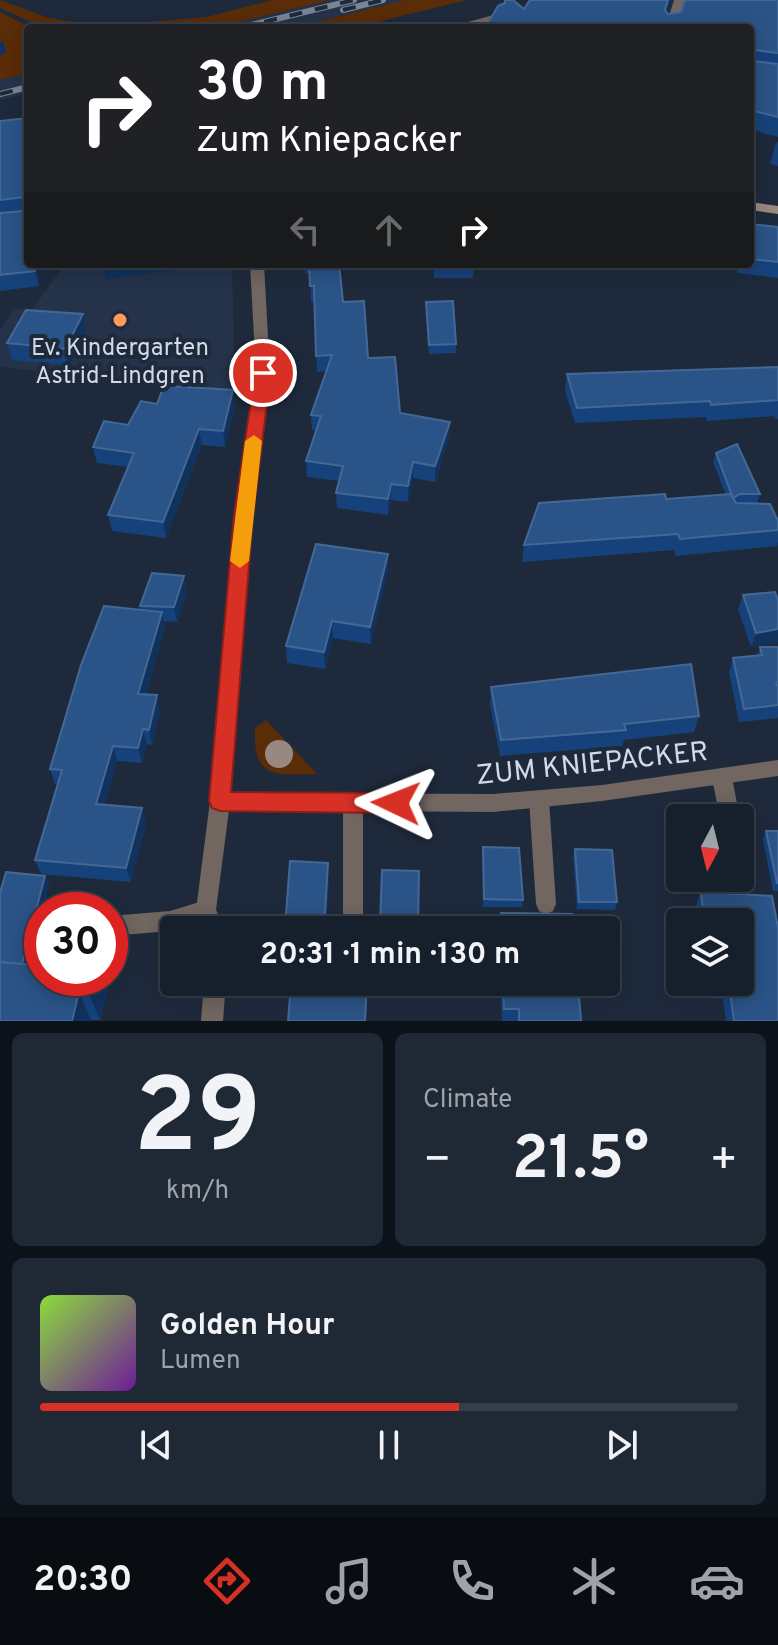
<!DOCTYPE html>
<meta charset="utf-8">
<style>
:root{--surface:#16202d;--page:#1f2835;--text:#f1f3f6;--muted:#9ea3aa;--line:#353e49;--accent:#d93025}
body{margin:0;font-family:Overpass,sans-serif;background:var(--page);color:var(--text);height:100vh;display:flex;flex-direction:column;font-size:30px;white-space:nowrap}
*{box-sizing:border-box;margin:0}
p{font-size:26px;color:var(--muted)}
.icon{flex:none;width:44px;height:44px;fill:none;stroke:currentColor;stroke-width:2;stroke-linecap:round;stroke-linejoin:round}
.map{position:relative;height:1021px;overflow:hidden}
.panel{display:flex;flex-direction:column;gap:12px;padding:12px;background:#0c1219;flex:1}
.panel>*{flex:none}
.hud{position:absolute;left:24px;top:24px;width:730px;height:244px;border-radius:8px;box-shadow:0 4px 20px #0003,0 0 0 2px var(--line);background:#202124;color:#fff;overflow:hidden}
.needle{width:52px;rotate:187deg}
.tools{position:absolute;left:666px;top:804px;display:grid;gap:16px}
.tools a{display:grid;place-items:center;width:88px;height:88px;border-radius:8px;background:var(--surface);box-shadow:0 4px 20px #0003,0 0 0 2px var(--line);font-size:40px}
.speed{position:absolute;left:24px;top:892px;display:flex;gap:16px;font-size:40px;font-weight:700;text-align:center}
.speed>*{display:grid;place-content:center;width:104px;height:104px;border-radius:50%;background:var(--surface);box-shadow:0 4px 20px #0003,0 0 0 2px var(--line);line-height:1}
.speed .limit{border:12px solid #d22;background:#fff;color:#111}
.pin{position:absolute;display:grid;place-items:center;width:68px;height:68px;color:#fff;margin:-34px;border:4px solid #fff;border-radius:50%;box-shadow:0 2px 8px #0007}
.me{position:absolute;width:88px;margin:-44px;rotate:272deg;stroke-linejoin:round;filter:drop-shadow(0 0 6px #0008)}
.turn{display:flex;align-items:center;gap:28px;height:168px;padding:0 40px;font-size:36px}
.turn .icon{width:104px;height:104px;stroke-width:2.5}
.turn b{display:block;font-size:56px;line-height:68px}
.lanes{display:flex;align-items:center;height:76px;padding:0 40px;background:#0003;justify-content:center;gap:40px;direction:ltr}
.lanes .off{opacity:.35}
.big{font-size:60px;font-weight:700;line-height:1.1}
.panel .widget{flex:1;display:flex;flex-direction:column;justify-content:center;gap:12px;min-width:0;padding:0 28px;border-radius:12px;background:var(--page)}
.panel .dial{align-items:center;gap:0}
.dial b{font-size:104px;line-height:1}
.song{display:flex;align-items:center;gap:24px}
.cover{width:96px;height:96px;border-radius:12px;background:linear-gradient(135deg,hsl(90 70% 55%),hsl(280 70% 35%))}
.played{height:8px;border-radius:4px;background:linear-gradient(90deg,var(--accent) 60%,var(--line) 60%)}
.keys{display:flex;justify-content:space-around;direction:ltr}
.heat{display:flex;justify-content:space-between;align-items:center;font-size:44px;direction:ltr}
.panel .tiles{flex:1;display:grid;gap:12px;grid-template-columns:1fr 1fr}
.widget:last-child{grid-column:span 2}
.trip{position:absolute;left:160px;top:916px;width:460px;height:80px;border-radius:8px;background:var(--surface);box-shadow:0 4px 20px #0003,0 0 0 2px var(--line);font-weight:700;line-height:80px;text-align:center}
.dock{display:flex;height:128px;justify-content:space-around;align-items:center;background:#090d12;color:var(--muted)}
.dock .icon{width:56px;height:56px}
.dock .selected{color:var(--accent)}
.dock b{font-size:36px;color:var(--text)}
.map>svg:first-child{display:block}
</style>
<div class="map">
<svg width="778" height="1021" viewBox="0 0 778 1021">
<rect width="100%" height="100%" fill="#1e2a3c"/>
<g fill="#24334a">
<polygon points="330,0 405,0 292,28 215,28"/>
<polygon points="28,73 28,93 0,100 0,80"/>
<polygon points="65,264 232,264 235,391 0,367 0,330 14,309 32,310"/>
</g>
<g fill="#5a2c08">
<polygon points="0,0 49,18 101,26 206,17 273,0 330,0 215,28 44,28 0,8"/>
<polygon points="405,0 467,0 352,28 292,28"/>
<polygon points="0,12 32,28 28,28 28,73 0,80"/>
<path d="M266 720 317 774C273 775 253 779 255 728Z"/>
</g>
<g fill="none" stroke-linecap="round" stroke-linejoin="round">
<g fill="#716660" fill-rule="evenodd">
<polygon points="497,14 502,17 501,19 476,25 478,28 446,28"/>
<polygon points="722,770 729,772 732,778 740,818 720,818 712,778 715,772"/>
<polygon points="539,791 546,794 549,800 556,904 553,911 546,914 539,911 536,904 529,800 532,794"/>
<polygon points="353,793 360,796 363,802 363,930 343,928 343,802 346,796"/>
<polygon points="740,859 747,861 753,883 750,890 743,892 736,890 732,878 740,878"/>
<polygon points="206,900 213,903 225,930 205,930 201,921 170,931 110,936 110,916 170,911"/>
<polygon points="204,982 226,982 223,1021 201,1021"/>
</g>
<g fill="#716660" fill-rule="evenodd">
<polygon points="674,0 684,0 675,28 665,28"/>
<polygon points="250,264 264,264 270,373 252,515 230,793 493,794 602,785 778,760 778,776 602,801 493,812 229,810 216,910 213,917 206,920 199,917 196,910 210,801 236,515 256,373"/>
</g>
<polygon fill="#9a897e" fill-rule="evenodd" points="750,202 778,206 778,214 750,210"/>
<g stroke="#7a8594" stroke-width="6">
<g id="rail">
<polyline points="343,10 383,0"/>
<polyline points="239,28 354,0"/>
<polyline points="0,94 28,87"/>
</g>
</g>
<use href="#rail" stroke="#1e2a3c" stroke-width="4" stroke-dasharray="13" stroke-linecap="butt"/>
</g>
<circle fill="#998882" cx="279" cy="754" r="14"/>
<g fill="#16427b">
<polygon points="530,0 671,0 667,13 668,14 778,0 778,137 750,129 750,28 485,28 524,9"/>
<polygon points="28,118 39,286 0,291 0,121"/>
<polygon points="778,141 778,166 770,164 775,146"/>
<polygon points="750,224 778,227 778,278 737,273 737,268 707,264 750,264"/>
<polygon points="304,264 339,264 343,302 368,358 400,413 450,422 449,438 435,482 413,478 408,502 391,500 388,515 337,508 336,493 339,481 307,477 306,461 316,431 312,430 311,415 326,371 317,372 315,302 311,302 310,273 305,273"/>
<polygon points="433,264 474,264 473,278 434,278"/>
<polygon points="426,302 456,344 456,353 429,354"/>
<polygon points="86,331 69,365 12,360 7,343"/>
<polygon points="778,367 778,419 775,419 774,416 707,421 706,417 575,423 565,390 567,374"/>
<polygon points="233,390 235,406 225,447 202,445 166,538 112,531 108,515 128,467 97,463 93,447 128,425"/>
<polygon points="716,453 760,494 757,503 778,521 778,542 777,546 676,556 674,550 522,562 524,545 666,499 726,495 713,462"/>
<polygon points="388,571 371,644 333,638 325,669 287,663 286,646"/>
<polygon points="187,591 177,622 164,621 165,627 146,695 160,711 152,745 147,744 142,763 117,761 105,805 146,823 131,882 41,874 35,860 58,784 55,784 50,769 141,610 140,606"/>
<polygon points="743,595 778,600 778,642 751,647 738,609"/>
<polygon points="760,647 778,647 778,718 739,722 729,672 733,658 757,656"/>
<polygon points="491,687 699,716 694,732 624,740 622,746 500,756 490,704"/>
<polygon points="675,828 680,828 680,878 719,878 719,881 716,888 678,887 673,836"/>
<polygon points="766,831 778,831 778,891 773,891 763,839"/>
<polygon points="483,847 523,900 522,907 483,907"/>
<polygon points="575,849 617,902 615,910 577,909 573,857"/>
<polygon points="382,870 419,871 418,930 381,930"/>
<polygon points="45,876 49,884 28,964 42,978 103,978 108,989 100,1020 0,1021"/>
<polygon points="329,877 326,930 295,930 295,929 287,929 286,915"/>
<polygon points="701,892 772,896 778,928 778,1021 726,1021 723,999 706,998 704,982 740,982 740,922 697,922 695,907"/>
<polygon points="500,982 578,982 581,1021 502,1021"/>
</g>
<g fill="#11325d">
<polygon points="668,0 671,0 662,27 665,10"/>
<polygon points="3,41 6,53 0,56 0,42"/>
<polygon points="35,264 38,264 39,286 35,271"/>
<polygon points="103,264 221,264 106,279"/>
<polygon points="83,314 86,331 69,365 65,349"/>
<polygon points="233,390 235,406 225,447 223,431"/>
<polygon points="450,422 449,438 435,482 435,466"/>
<polygon points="199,429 202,445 166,538 163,522"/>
<polygon points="413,462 413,478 408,502 408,486"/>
<polygon points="391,484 391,500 388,515 388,499"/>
<polygon points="388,554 388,571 371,644 370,627"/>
<polygon points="184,576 187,591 177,622 174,607"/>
<polygon points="162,612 165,627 142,710 138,694"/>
<polygon points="332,621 333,638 325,669 324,652"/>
<polygon points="778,629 778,642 751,647 756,633"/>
<polygon points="157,695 160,711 152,745 149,730"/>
<polygon points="143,729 147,744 142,763 138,748"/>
<polygon points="113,746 117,761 101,818 96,804"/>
<polygon points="142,808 146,823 131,882 126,868"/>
<polygon points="328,863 329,877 326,930 324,930"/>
<polygon points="45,876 49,884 22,984 19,976"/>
<polygon points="92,978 103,978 108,989 100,1020 89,993"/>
<polygon points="79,992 91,1020 91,1021 72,1021"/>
</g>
<g fill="#2a5387" stroke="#446896" stroke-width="2">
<polygon points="505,0 513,0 524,9 530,0 668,0 665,10 668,14 681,12 685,0 778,0 778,53 754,50 751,52 753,61 778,64 778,117 750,110 750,28 631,28 610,25 607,28 485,28 498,6 505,3"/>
<polygon points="28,118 28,264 35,264 35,271 0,275 0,213 25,211 27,200 24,197 0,200 0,121"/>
<polygon points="750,224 778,227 778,262 750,259"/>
<polygon points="309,264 339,264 343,302 364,301 368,358 395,357 400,413 450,422 435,466 413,462 408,486 391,484 388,499 336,493 343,466 306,461 321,416 311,415 332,355 316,356 314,286 310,286"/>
<polygon points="453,301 456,344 429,345 426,302"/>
<polygon points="26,310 83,314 65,349 7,343"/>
<polygon points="778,367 778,400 711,405 710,401 577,408 567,374"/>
<polygon points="170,386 233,390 223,431 199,429 163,522 108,515 134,453 93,447 104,421 128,425 141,401 157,404 163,388"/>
<polygon points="737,444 760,494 740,494 733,498 716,453"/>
<polygon points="665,494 666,499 731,494 736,503 770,504 778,521 778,530 680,539 678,534 524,545 539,503"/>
<polygon points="316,544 388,554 370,627 332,621 324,652 286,646"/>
<polygon points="152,573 184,576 174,607 140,606"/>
<polygon points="775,592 778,600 778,629 756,633 743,595"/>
<polygon points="104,606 162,612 138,694 157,695 149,730 143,729 138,748 113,746 96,804 142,808 126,868 35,860 62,770 50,769 81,665"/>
<polygon points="760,647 778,647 778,682 776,683 778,687 778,705 744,709 733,658 762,655"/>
<polygon points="691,664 699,716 624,724 626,730 501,740 491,687"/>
<polygon points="675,828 680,828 680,868"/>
<polygon points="766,831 778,831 778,883 777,883"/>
<polygon points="483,847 519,848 523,900 484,899"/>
<polygon points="575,849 612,850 617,902 579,902"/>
<polygon points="290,861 328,863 324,930 295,930 297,915 286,915"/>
<polygon points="382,870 419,871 418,924 380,924"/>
<polygon points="6,872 45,876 22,964 0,962 0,893"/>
<polygon points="681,878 719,878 719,881 681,879"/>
<polygon points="701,892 772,896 778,928 778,1021 734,1021 729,985 712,984 712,982 740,982 740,922 704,922"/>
<polygon points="501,913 572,914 573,930 501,930"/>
<polygon points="0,962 42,966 42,978 92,978 89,993 79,992 72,1021 0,1021"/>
<polygon points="291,982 367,982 365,1021 288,1021"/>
<polygon points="503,982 578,982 581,1021 519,1021 519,1009 504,1009"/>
</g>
<polygon fill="#d93025" stroke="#8d1f18" stroke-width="2" points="263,367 271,373 253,515 231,792 396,793 404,796 407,803 404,810 396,813 220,811 212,808 209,801 234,515 255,373"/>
<polygon fill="#f59e0b" points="254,435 262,441 249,561 240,568 230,561 245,441"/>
<circle fill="#fe9b58" stroke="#1e2a3c" stroke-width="3" cx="120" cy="320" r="8"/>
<g text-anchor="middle" stroke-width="8" stroke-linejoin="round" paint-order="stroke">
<g font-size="24" fill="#d1dae6" stroke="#1e2a3c">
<text x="120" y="355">Ev. Kindergarten<tspan x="120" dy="28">Astrid-Lindgren</tspan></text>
</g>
<g font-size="28" fill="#d1dae6" stroke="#1e2a3c">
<text transform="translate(592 762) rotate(-6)" y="10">ZUM KNIEPACKER</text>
</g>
</g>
</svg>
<div class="tools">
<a><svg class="needle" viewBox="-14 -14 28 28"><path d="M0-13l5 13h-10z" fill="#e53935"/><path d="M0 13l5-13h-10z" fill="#9ea3aa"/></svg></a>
<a><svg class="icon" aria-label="layers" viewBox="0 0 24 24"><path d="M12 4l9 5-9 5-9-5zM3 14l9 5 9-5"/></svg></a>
</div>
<div class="speed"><div class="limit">30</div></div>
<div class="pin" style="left:263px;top:373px;background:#d93025"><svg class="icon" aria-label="arrive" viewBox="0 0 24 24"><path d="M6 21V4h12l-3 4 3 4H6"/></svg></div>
<svg class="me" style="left:396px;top:803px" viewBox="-20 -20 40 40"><path d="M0-17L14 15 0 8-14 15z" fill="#d93025" stroke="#fff" stroke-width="4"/></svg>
<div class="trip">20:31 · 1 min · 130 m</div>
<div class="hud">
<div class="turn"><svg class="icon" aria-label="right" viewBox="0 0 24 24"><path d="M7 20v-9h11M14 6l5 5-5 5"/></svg><div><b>30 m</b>Zum Kniepacker</div></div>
<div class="lanes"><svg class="icon off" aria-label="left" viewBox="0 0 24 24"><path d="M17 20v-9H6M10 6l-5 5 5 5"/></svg><svg class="icon off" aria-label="ahead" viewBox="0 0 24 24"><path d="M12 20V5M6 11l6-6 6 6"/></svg><svg class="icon" aria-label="right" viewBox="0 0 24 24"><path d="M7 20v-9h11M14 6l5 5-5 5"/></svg></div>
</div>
</div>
<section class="panel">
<div class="tiles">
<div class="widget dial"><b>29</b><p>km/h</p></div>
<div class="widget"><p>Climate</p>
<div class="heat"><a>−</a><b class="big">21.5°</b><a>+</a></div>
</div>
<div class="widget">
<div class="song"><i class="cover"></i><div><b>Golden Hour</b><p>Lumen</p></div></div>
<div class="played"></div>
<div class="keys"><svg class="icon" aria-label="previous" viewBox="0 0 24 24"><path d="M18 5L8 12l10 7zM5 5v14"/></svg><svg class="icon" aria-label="pause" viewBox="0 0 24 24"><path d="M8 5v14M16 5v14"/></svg><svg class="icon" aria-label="next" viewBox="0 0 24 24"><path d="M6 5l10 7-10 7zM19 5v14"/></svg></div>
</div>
</div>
</section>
<nav class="dock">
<b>20:30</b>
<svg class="icon selected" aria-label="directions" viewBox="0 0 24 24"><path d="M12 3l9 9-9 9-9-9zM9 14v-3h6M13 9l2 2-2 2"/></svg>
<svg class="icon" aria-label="music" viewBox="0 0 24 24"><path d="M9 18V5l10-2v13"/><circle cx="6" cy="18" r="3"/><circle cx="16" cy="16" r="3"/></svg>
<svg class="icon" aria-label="phone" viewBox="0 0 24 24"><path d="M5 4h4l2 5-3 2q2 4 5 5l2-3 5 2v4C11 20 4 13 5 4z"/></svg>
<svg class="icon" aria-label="climate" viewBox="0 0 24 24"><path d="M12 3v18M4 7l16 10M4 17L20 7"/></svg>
<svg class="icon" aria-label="car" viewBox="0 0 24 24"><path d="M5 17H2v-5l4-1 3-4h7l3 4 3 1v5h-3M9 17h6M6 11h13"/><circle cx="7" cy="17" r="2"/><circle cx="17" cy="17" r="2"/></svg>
</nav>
